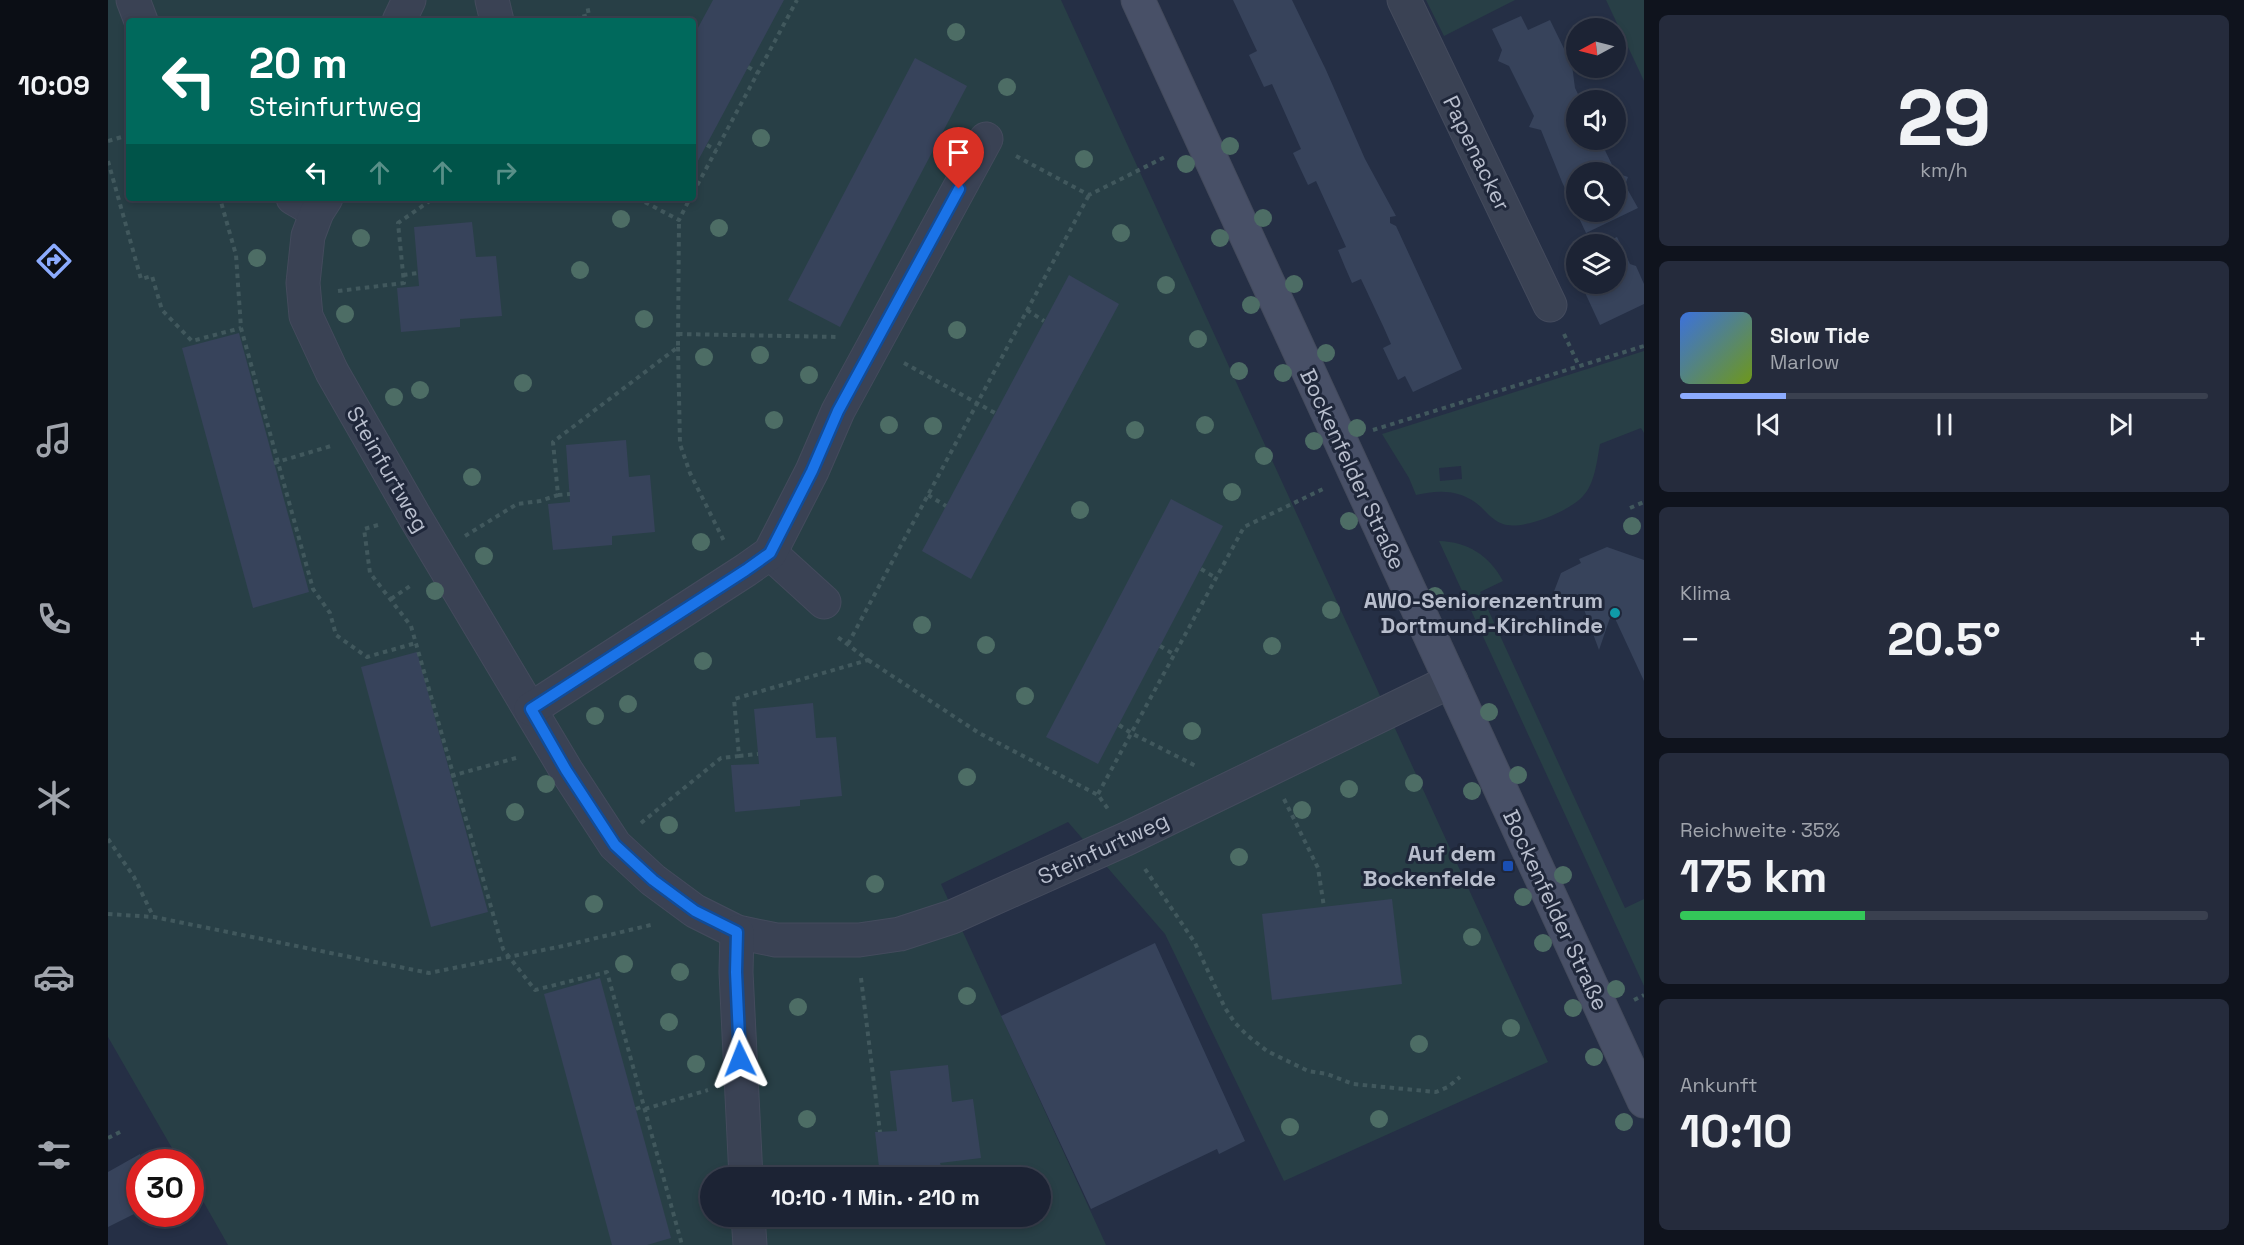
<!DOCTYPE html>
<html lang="de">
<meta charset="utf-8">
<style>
:root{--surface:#1c2334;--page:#252b3c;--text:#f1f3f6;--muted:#a0a4ac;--line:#3a404f;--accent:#8cabfe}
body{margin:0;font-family:"Space Grotesk",sans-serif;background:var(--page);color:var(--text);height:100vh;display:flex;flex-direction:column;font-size:22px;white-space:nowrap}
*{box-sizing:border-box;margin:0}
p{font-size:20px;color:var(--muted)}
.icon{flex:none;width:33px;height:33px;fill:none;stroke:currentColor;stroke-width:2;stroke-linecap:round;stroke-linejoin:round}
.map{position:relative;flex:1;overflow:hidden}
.side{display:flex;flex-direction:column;gap:15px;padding:15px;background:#0f131d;width:600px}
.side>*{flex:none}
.hud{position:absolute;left:18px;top:18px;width:570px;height:183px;border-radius:6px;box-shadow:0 3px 9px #0003,0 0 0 2px var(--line);background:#00695c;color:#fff;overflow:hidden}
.needle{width:39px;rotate:263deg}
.fabs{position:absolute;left:1458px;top:18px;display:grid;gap:12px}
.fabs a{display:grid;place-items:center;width:60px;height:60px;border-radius:50%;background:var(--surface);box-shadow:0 3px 9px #0003,0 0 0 2px var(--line);font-size:30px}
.speed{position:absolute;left:18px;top:1149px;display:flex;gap:12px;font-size:30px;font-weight:700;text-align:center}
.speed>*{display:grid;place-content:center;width:78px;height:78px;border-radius:50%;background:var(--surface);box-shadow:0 3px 9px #0003,0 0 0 2px var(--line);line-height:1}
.speed .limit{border:9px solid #d22;background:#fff;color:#111}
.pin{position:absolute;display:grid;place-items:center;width:51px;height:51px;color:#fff;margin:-62px -26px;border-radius:50% 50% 50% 0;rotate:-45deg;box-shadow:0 0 6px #0007}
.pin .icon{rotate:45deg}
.me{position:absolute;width:66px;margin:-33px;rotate:358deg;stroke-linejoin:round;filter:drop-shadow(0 0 4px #0008)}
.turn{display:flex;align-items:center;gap:21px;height:126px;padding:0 24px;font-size:27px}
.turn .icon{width:78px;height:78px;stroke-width:2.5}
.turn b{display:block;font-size:42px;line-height:51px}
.lanes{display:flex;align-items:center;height:57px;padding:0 24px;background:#0003;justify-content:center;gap:30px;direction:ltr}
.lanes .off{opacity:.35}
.big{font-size:45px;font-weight:700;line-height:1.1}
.side .card{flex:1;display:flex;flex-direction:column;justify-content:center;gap:9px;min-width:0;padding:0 21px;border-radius:9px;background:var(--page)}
.side .dial{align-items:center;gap:0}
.dial b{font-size:78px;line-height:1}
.song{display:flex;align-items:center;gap:18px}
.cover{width:72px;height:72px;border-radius:9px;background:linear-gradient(135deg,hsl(220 70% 55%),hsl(80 70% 35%))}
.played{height:6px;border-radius:3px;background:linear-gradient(90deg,var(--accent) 20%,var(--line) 20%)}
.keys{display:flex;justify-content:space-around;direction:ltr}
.heat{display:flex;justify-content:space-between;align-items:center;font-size:33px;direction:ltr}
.charge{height:9px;border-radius:4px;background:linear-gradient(90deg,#34c759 35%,var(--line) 0)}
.trip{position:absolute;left:592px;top:1167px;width:351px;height:60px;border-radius:30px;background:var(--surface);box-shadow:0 3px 9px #0003,0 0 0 2px var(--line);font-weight:700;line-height:60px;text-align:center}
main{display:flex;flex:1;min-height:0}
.dock{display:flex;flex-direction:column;width:108px;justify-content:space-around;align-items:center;background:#0b0e15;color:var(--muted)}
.dock .icon{width:42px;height:42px}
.dock .on{color:var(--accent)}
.dock b{font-size:27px;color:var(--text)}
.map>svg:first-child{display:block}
</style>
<main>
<nav class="dock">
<b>10:09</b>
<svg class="icon on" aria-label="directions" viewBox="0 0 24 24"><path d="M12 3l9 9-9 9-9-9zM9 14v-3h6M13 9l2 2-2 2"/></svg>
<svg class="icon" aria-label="music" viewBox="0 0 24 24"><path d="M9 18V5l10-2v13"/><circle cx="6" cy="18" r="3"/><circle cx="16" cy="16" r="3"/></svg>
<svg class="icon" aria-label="phone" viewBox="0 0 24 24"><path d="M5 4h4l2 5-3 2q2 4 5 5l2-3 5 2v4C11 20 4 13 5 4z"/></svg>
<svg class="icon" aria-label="climate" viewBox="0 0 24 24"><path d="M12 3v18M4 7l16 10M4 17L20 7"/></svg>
<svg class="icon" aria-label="car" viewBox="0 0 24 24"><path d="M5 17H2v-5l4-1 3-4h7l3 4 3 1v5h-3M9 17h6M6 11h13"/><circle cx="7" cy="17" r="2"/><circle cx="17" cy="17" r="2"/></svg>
<svg class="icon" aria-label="filters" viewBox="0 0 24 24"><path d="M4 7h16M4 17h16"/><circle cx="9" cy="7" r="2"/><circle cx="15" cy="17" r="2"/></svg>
</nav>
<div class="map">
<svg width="1536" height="1245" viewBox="0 0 1536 1245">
<rect width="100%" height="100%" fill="#252f45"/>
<g fill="#283f46" fill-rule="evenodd">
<path d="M0 0H953L1440 1062 1176 1181 1057 934 960 822 833 884 998 1245H120L83 1180 82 1162H72L0 1037ZM21 21H585V198H21ZM603 1178H933V1216H603Z"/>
<polygon points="1318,0 1407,0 1336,36"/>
<polygon points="1498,0 1536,0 1536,81"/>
<path d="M1536 351V433L1533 428 1492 444C1489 460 1487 484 1475 496 1462 511 1414 531 1395 524 1386 521 1379 513 1373 507 1355 490 1332 489 1308 495L1301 478 1274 434ZM1353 466 1354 479 1332 481 1331 468Z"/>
<path d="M1331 541C1360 542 1381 555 1395 581L1372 592 1517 908 1536 899V986Z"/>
</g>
<g fill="#37435b" fill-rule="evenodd">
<polygon points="605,0 676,0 585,170 585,37"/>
<polygon points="1125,0 1184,0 1218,70 1257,159 1288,216 1282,217 1282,223 1288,226 1354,369 1305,392 1297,376 1290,380 1275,348 1283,344 1276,328 1253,279 1244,283 1237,267 1230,250 1238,247 1208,181 1200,185 1185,153 1193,149 1164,84 1156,87 1141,55 1149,51"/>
<path d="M1413 16 1420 30 1442 20 1464 65 1467 88 1473 100H1468V140H1492L1508 173 1520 177 1517 185 1530 208 1478 233 1454 182 1433 130 1421 127 1426 116 1401 66 1390 61 1394 50 1384 29ZM1468 172H1508V212H1468Z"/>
<polygon points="807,58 859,86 732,327 680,300"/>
<polygon points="364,222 368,257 388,256 394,316 352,319 352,327 293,332 289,288 311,286 306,227"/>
<polygon points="1509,237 1522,264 1528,266 1536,284 1536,304 1492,325 1473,284 1508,284 1508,244 1493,244"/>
<polygon points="961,275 1011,304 863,579 814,551"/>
<polygon points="131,333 201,592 145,608 74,348"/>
<polygon points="518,440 521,477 542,475 547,532 504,536 504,545 445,550 440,504 462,502 458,445"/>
<polygon points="1063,499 1115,526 990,764 938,737"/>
<polygon points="1499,547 1536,560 1536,681 1504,612 1491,650 1474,604 1445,594 1453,573 1473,563 1471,559"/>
<polygon points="309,652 380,912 323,927 253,667"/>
<polygon points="705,703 708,738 728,737 734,796 692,800 692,806 627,812 623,765 651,764 646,709"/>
<polygon points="1284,899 1294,984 1164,1000 1154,914"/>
<polygon points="1047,943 1137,1141 1111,1154 1109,1149 983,1209 893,1016"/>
<polygon points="492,978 563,1238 539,1245 504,1245 436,994"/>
<polygon points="840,1065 844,1102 865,1099 873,1158 832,1163 834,1169 772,1176 767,1132 789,1131 782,1071"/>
<polygon points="32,1154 32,1211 0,1227 0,1172"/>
</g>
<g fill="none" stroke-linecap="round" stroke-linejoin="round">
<g stroke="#444b5d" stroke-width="35">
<g id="minor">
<polyline points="25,0 33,21"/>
<polyline points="384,0 389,21"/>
<polyline points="1296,0 1442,305"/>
<polyline points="291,21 301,0"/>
<polyline points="185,198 209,212"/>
<polyline points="218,198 209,212 200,236 195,283 198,316 224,372 307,517 458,770 507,845 545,880 587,911 629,932 668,940 751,940 792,934 844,917 1018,839 1343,681"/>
<polyline points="662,553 716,602"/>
<polyline points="423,709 638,570 662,553 704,471 730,411 878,139"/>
<polyline points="629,932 628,972 638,1178"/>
<polyline points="640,1216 642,1245"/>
</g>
</g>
<g stroke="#444b5d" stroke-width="35">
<polyline id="secondary" points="1030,0 1536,1101"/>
</g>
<g stroke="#41585d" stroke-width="4" stroke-dasharray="4.5 4.5" stroke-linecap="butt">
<polyline points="457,21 481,15 479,5"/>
<polyline points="640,67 650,73"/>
<polyline points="0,141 21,135"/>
<polyline points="599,145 608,150"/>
<polyline points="908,156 981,195 1059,156"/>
<polyline points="0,161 33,279 44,276 54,310 84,341 133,328"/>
<polyline points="585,193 689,0"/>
<polyline points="119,198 113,202 128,255 133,328 205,589 222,613 228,635 259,657 308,643"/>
<polyline points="529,198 571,220 582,198"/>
<polyline points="295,275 310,273"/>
<polyline points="230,291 296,283 290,223 326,198"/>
<polyline points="919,310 936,321"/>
<polyline points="570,334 731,337"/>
<polyline points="1456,334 1471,366"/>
<polyline points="570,347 572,444 582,473 617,543"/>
<polyline points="796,363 887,413"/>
<polyline points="1265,430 1536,346"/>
<polyline points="166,463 223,446"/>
<polyline points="450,495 462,494"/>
<polyline points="820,495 838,506"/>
<polyline points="1522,508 1536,502"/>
<polyline points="270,525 256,529 262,573 303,626 395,949 427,990 499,972 574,1245"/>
<polyline points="357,536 409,504 432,501 450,495 445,442 570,347 571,220"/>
<polyline points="1093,569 1108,578"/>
<polyline points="283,599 305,584"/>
<polyline points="740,644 981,195"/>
<polyline points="1052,646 1067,655"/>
<polyline points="760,660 871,733 990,795 1000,809"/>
<polyline points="1011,725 1023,733 1088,766"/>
<polyline points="631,756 650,754"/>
<polyline points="343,776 408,758"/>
<polyline points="990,794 1136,527 1215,489"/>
<polyline points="1176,799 1210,868 1216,907"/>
<polyline points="533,823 613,758 631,756 626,699 760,660 727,635"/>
<polyline points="0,839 26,877 45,916"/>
<polyline points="1037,869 1087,943 1117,1008 1127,1023 1140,1036 1159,1051 1200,1071 1219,1074 1245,1084 1328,1092 1340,1087 1352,1077"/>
<polyline points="0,914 46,917 321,973 455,946 547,924"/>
<polyline points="753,978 772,1132"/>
<polyline points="1526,1000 1536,995"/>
<polyline points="528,1109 536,1106"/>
<polyline points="537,1109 600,1090"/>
<polyline points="0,1138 16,1130"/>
</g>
<use href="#minor" stroke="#3a4254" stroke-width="33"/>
<use href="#secondary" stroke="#485067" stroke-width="33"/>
</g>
<g fill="#4d6d65">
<circle cx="848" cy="32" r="9"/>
<circle cx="899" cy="87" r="9"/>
<circle cx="653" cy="138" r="9"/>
<circle cx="1122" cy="146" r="9"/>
<circle cx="976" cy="159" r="9"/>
<circle cx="1078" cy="164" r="9"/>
<circle cx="1155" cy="218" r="9"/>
<circle cx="513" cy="219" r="9"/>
<circle cx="611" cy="228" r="9"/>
<circle cx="1013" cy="233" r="9"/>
<circle cx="253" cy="238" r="9"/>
<circle cx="1112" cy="238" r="9"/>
<circle cx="149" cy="258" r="9"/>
<circle cx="472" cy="270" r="9"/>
<circle cx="1186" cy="284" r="9"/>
<circle cx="1058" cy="285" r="9"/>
<circle cx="1143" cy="305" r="9"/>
<circle cx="237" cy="314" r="9"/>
<circle cx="536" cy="319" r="9"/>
<circle cx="849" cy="330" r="9"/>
<circle cx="1090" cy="339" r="9"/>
<circle cx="1218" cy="353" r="9"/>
<circle cx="652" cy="355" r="9"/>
<circle cx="596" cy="357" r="9"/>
<circle cx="1131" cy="371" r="9"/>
<circle cx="1175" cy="373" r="9"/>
<circle cx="701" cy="375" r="9"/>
<circle cx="415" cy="383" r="9"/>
<circle cx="312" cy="390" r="9"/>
<circle cx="286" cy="397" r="9"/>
<circle cx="666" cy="420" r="9"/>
<circle cx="781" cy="425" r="9"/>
<circle cx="1097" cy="425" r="9"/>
<circle cx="825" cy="426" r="9"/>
<circle cx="1249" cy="428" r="9"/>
<circle cx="1027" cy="430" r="9"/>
<circle cx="1206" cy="441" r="9"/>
<circle cx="1156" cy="456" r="9"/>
<circle cx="364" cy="477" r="9"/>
<circle cx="1124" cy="492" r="9"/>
<circle cx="972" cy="510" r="9"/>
<circle cx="1241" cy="521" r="9"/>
<circle cx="1524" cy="526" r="9"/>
<circle cx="593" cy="542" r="9"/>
<circle cx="376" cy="556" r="9"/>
<circle cx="327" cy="591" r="9"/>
<circle cx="1327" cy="596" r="9"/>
<circle cx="1223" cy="610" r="9"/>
<circle cx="814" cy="625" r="9"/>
<circle cx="878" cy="645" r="9"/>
<circle cx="1164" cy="646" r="9"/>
<circle cx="595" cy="661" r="9"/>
<circle cx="917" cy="696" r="9"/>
<circle cx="520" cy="704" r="9"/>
<circle cx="1381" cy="712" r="9"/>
<circle cx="487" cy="716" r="9"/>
<circle cx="1084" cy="731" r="9"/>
<circle cx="1410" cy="775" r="9"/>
<circle cx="859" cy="777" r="9"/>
<circle cx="1306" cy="783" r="9"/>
<circle cx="438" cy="784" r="9"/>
<circle cx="1241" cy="789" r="9"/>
<circle cx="1364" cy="791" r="9"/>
<circle cx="1194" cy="810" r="9"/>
<circle cx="407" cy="812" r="9"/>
<circle cx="561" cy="825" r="9"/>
<circle cx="1131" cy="857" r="9"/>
<circle cx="1455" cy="875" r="9"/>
<circle cx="767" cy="884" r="9"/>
<circle cx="1415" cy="897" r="9"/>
<circle cx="486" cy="904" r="9"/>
<circle cx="1364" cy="937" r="9"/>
<circle cx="1435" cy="943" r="9"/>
<circle cx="516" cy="964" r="9"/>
<circle cx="572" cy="972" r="9"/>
<circle cx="1508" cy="989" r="9"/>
<circle cx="859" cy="996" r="9"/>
<circle cx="690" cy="1007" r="9"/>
<circle cx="1465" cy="1008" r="9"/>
<circle cx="561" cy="1022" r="9"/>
<circle cx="1403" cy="1028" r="9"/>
<circle cx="1311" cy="1044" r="9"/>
<circle cx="1486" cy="1057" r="9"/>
<circle cx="588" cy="1064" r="9"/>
<circle cx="699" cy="1119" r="9"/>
<circle cx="1271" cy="1119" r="9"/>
<circle cx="1516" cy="1122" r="9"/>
<circle cx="1182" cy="1127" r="9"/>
</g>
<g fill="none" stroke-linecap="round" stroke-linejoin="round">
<g stroke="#114b97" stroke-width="15">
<polyline id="route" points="632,1059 628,972 629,932 587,911 545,880 507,845 458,770 423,709 638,570 662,553 704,471 730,411 851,189"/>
</g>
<use href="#route" stroke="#1a73e8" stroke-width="10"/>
</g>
<circle fill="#0f9aa8" stroke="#1f273a" stroke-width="2" cx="1507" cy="613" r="6"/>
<rect fill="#1a4fb4" stroke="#1f273a" stroke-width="2" x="1394" y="860" width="12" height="12" rx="3"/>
<g text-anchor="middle" stroke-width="6" stroke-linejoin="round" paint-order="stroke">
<g font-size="22" fill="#b8becd" stroke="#1f273a">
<text transform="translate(1369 153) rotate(64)" y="8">Papenacker</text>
<text transform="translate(280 469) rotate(60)" y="8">Steinfurtweg</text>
<text transform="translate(1245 469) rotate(65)" y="8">Bockenfelder Straße</text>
<text transform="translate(995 848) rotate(-25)" y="8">Steinfurtweg</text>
<text transform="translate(1448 910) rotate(65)" y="8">Bockenfelder Straße</text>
</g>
<g font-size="22" font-weight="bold" fill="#b8becd" stroke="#1f273a" text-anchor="end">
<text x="1495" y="608">AWO-Seniorenzentrum<tspan x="1495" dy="25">Dortmund-Kirchlinde</tspan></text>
<text x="1388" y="861">Auf dem<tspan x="1388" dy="25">Bockenfelde</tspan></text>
</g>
</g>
</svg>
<div class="fabs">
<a><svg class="needle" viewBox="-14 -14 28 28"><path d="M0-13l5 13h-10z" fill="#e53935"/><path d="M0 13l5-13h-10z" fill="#a0a4ac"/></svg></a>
<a><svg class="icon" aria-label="sound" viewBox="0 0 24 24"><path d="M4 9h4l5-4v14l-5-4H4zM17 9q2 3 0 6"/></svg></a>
<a><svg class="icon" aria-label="search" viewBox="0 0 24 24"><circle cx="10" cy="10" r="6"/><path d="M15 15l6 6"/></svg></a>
<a><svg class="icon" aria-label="layers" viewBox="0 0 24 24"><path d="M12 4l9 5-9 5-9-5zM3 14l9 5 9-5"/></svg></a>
</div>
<div class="speed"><div class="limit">30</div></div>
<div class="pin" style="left:851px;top:189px;background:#d93025"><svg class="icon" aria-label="arrive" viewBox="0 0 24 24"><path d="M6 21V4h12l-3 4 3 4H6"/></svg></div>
<svg class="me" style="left:632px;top:1059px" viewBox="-20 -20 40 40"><path d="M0-17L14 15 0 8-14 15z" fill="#1a73e8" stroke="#fff" stroke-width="4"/></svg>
<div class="trip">10:10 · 1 Min. · 210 m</div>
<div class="hud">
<div class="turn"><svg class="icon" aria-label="left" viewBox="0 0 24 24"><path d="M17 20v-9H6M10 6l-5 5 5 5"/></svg><div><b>20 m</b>Steinfurtweg</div></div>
<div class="lanes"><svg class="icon" aria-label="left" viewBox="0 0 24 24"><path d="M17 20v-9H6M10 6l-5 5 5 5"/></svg><svg class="icon off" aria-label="ahead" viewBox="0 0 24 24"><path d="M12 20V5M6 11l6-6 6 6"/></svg><svg class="icon off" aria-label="ahead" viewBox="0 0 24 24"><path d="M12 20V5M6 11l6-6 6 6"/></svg><svg class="icon off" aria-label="right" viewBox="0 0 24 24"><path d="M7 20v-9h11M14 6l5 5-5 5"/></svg></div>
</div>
</div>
<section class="side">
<div class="card dial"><b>29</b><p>km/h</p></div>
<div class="card">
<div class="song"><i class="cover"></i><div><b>Slow Tide</b><p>Marlow</p></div></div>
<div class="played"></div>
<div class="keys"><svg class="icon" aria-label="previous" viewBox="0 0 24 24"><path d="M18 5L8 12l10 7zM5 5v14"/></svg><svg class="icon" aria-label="pause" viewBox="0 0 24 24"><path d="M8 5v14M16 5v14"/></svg><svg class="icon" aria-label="next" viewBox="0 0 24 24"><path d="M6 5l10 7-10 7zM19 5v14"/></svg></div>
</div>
<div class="card"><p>Klima</p>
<div class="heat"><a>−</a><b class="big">20.5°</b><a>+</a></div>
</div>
<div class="card"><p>Reichweite · 35%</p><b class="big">175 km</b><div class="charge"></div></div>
<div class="card"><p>Ankunft</p><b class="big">10:10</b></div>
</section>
</main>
